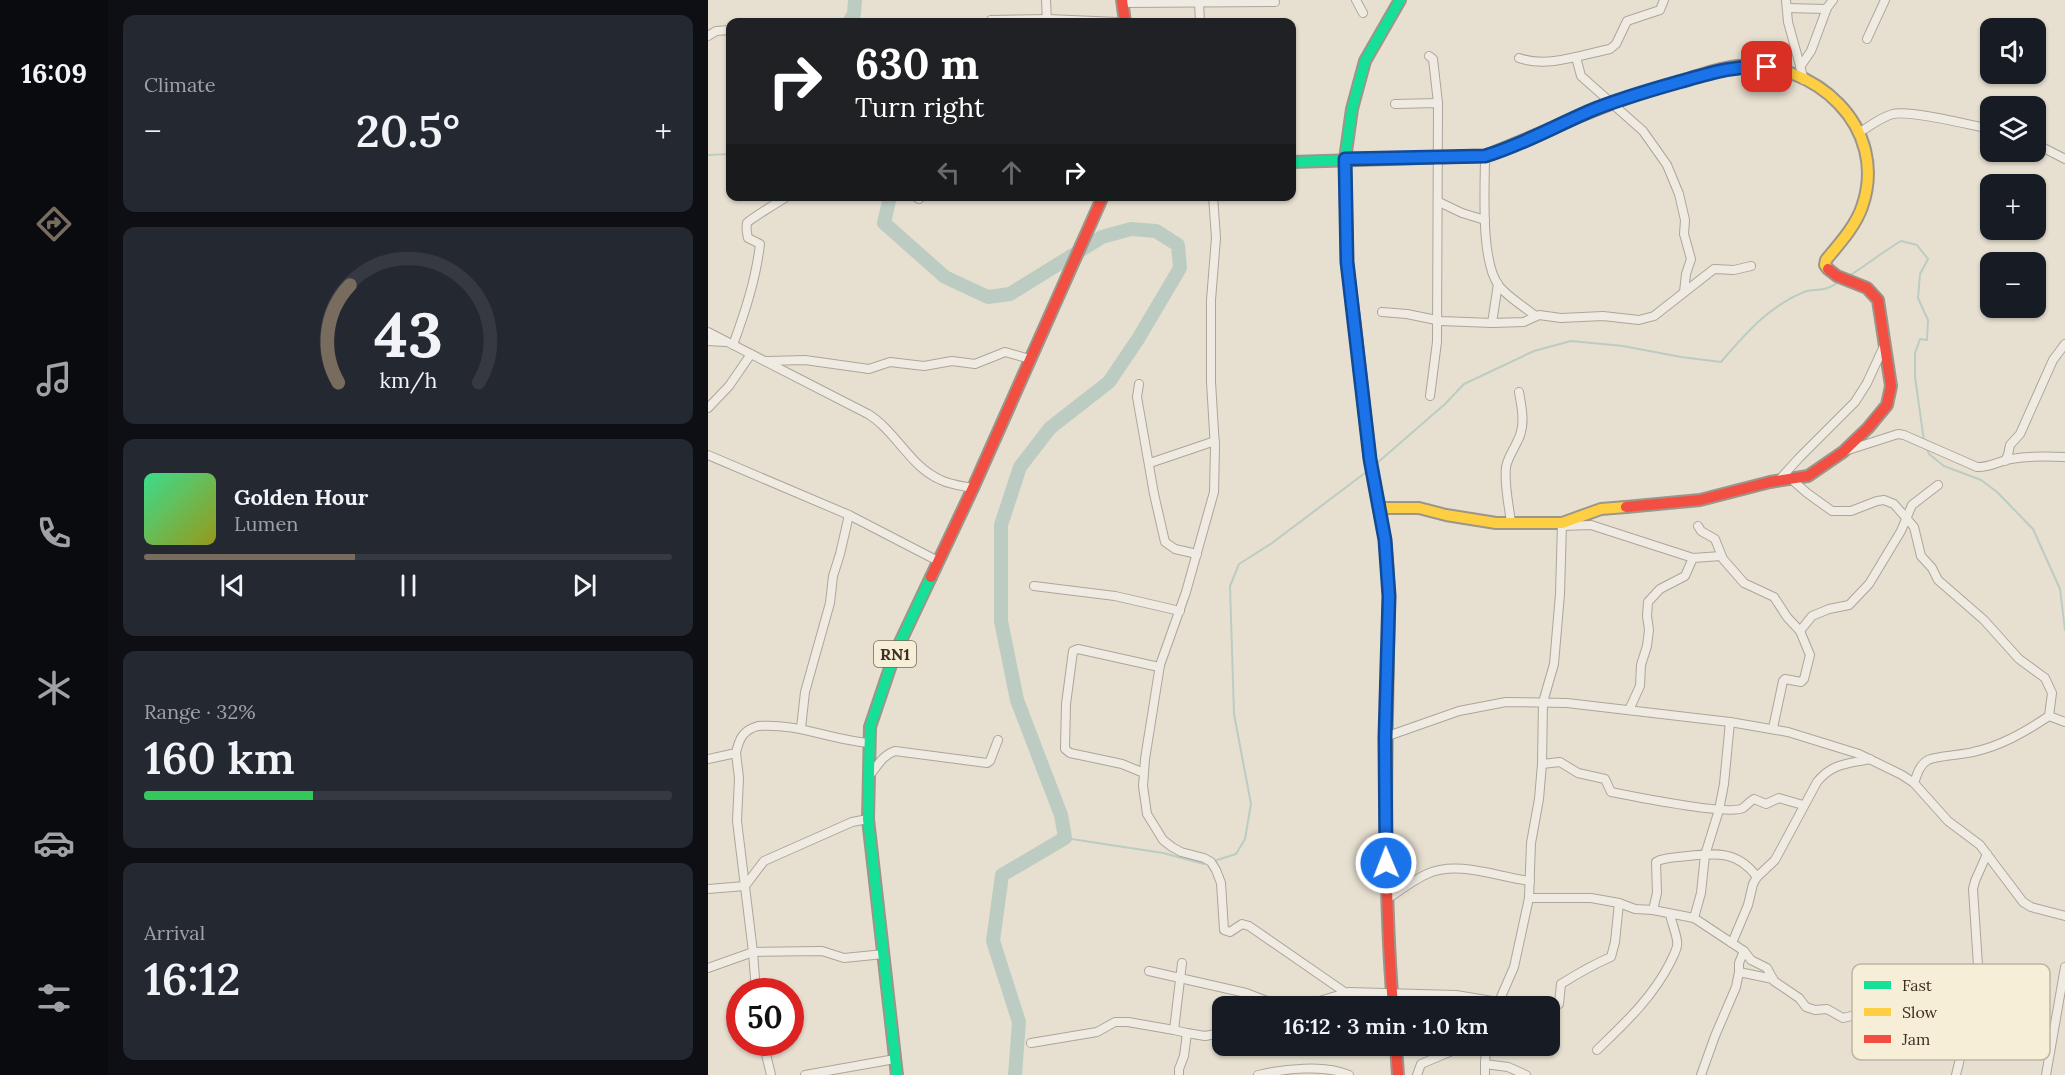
<!DOCTYPE html>
<meta charset="utf-8">
<style>
:root{--surface:#171b24;--page:#242831;--text:#f1f3f6;--muted:#9ea1a6;--line:#363941;--accent:#786c5e}
body{margin:0;font-family:Lora,serif;background:var(--page);color:var(--text);height:100vh;display:flex;flex-direction:column;font-size:22px;white-space:nowrap}
*{box-sizing:border-box;margin:0}
p{font-size:20px;color:var(--muted)}
.icon{flex:none;width:33px;height:33px;fill:none;stroke:currentColor;stroke-width:2;stroke-linecap:round;stroke-linejoin:round}
.map{position:relative;flex:1;overflow:hidden}
.drawer{display:flex;flex-direction:column;gap:15px;padding:15px;background:#0d0f14;width:600px}
.drawer>*{flex:none}
.hud{position:absolute;left:18px;top:18px;width:570px;height:183px;border-radius:12px;box-shadow:0 2px 4px #0004;background:#202124;color:#fff;overflow:hidden}
.tools{position:absolute;left:1272px;top:18px;display:grid;gap:12px}
.tools a{display:grid;place-items:center;width:66px;height:66px;border-radius:12px;background:var(--surface);box-shadow:0 2px 4px #0004;font-size:30px}
.speed{position:absolute;left:18px;top:978px;display:flex;gap:12px;font-size:30px;font-weight:700;text-align:center}
.speed>*{display:grid;place-content:center;width:78px;height:78px;border-radius:50%;background:var(--surface);box-shadow:0 2px 4px #0004;line-height:1}
.speed .limit{border:9px solid #d22;background:#fff;color:#111}
.pin{position:absolute;display:grid;place-items:center;width:51px;height:51px;color:#fff;margin:-26px;border-radius:12px;box-shadow:0 3px 9px #0006}
.me{position:absolute;width:66px;margin:-33px;rotate:359deg;stroke-linejoin:round;filter:drop-shadow(0 0 4px #0008)}
.turn{display:flex;align-items:center;gap:21px;height:126px;padding:0 30px;font-size:27px}
.turn .icon{width:78px;height:78px;stroke-width:2.5}
.turn b{display:block;font-size:42px;line-height:51px}
.lanes{display:flex;align-items:center;height:57px;padding:0 30px;background:#0003;justify-content:center;gap:30px;direction:ltr}
.lanes .off{opacity:.35}
.big{font-size:45px;font-weight:600;line-height:1.1}
.drawer .card{flex:1;display:flex;flex-direction:column;justify-content:center;gap:9px;min-width:0;padding:0 21px;border-radius:12px;background:var(--page)}
.drawer .dial{align-items:center;gap:0}
.dial svg{height:156px;overflow:visible;fill:none;stroke:var(--line);stroke-width:7;stroke-linecap:round;text-anchor:middle}
.dial text{fill:var(--text);stroke:none}
.song{display:flex;align-items:center;gap:18px}
.cover{width:72px;height:72px;border-radius:9px;background:linear-gradient(135deg,hsl(150 70% 55%),hsl(60 70% 35%))}
.played{height:6px;border-radius:3px;background:linear-gradient(90deg,var(--accent) 40%,var(--line) 40%)}
.keys{display:flex;justify-content:space-around;direction:ltr}
.heat{display:flex;justify-content:space-between;align-items:center;font-size:33px;direction:ltr}
.charge{height:9px;border-radius:4px;background:linear-gradient(90deg,#34c759 32%,var(--line) 0)}
.trip{position:absolute;left:504px;top:996px;width:348px;height:60px;border-radius:12px;background:var(--surface);box-shadow:0 2px 4px #0004;font-weight:600;line-height:60px;text-align:center}
main{display:flex;flex:1;min-height:0}
.tab-bar{display:flex;flex-direction:column;width:108px;justify-content:space-around;align-items:center;background:#090b0e;color:var(--muted)}
.tab-bar .icon{width:42px;height:42px}
.tab-bar .current{color:var(--accent)}
.tab-bar b{font-size:27px;color:var(--text)}
.map>svg:first-child{display:block}
</style>
<main>
<nav class="tab-bar">
<b>16:09</b>
<svg class="icon current" aria-label="directions" viewBox="0 0 24 24"><path d="M12 3l9 9-9 9-9-9zM9 14v-3h6M13 9l2 2-2 2"/></svg>
<svg class="icon" aria-label="music" viewBox="0 0 24 24"><path d="M9 18V5l10-2v13"/><circle cx="6" cy="18" r="3"/><circle cx="16" cy="16" r="3"/></svg>
<svg class="icon" aria-label="phone" viewBox="0 0 24 24"><path d="M5 4h4l2 5-3 2q2 4 5 5l2-3 5 2v4C11 20 4 13 5 4z"/></svg>
<svg class="icon" aria-label="climate" viewBox="0 0 24 24"><path d="M12 3v18M4 7l16 10M4 17L20 7"/></svg>
<svg class="icon" aria-label="car" viewBox="0 0 24 24"><path d="M5 17H2v-5l4-1 3-4h7l3 4 3 1v5h-3M9 17h6M6 11h13"/><circle cx="7" cy="17" r="2"/><circle cx="17" cy="17" r="2"/></svg>
<svg class="icon" aria-label="filters" viewBox="0 0 24 24"><path d="M4 7h16M4 17h16"/><circle cx="9" cy="7" r="2"/><circle cx="15" cy="17" r="2"/></svg>
</nav>
<section class="drawer">
<div class="card"><p>Climate</p>
<div class="heat"><a>−</a><b class="big">20.5°</b><a>+</a></div>
</div>
<div class="card dial"><svg viewBox="0 0 100 80">
<path d="M14 69A42 42 0 1 1 86 69"/>
<path d="M14 69A42 42 0 0 1 20 19" stroke="#786c5e"/>
<text x="50" y="56" font-size="32" font-weight="700">43</text>
<text x="50" y="72" font-size="11">km/h</text>
</svg></div>
<div class="card">
<div class="song"><i class="cover"></i><div><b>Golden Hour</b><p>Lumen</p></div></div>
<div class="played"></div>
<div class="keys"><svg class="icon" aria-label="previous" viewBox="0 0 24 24"><path d="M18 5L8 12l10 7zM5 5v14"/></svg><svg class="icon" aria-label="pause" viewBox="0 0 24 24"><path d="M8 5v14M16 5v14"/></svg><svg class="icon" aria-label="next" viewBox="0 0 24 24"><path d="M6 5l10 7-10 7zM19 5v14"/></svg></div>
</div>
<div class="card"><p>Range · 32%</p><b class="big">160 km</b><div class="charge"></div></div>
<div class="card"><p>Arrival</p><b class="big">16:12</b></div>
</section>
<div class="map">
<svg width="1357" height="1075" viewBox="0 0 1357 1075">
<rect width="100%" height="100%" fill="#e7e0d1"/>
<g fill="none" stroke-linecap="round" stroke-linejoin="round">
<g stroke="#bcccc2" stroke-width="2">
<polyline points="0,155 22,154"/>
<path d="M1139 277C1158 266 1174 252 1193 241L1209 245 1220 259 1212 274 1210 298 1220 320 1219 340 1212 339 1207 353V377L1216 441"/>
<polyline points="1219,449 1221,454 1236,466 1273,480 1289,492 1325,529 1352,589 1357,630"/>
<path d="M668 464 737 404 756 384 826 351 863 341 915 346 973 357 1013 362C1037 334 1061 306 1096 292 1103 289 1112 291 1119 288 1123 287 1128 284 1131 281"/>
<polyline points="357,838 455,853 496,864"/>
<polyline points="509,860 528,854 537,839 543,804 526,714 522,586 531,564 564,543 661,470"/>
</g>
<g stroke="#bcccc2" stroke-width="14">
<polyline points="141,22 146,14 147,0"/>
<polyline points="179,196 181,201 176,223 237,277 280,297 302,294 394,237 423,229 448,231 470,245 472,268 430,339 401,382 342,428 312,467 293,525 293,621 309,700 353,815 357,838 294,875 285,941 311,1022 307,1075"/>
</g>
<g stroke="#ada599" stroke-width="10">
<g id="street">
<polyline points="338,0 339,22"/>
<polyline points="648,0 655,13"/>
<polyline points="1078,0 1080,22 1096,80"/>
<polyline points="414,3 567,2"/>
<polyline points="491,3 492,22"/>
<polyline points="1079,8 1118,9 1125,0"/>
<polyline points="283,20 340,19 410,22"/>
<polyline points="0,36 8,31 22,30"/>
<polyline points="1159,39 1177,0"/>
<polyline points="721,56 725,59 730,103"/>
<polyline points="868,57 873,76 935,131 959,165 971,194 977,220 976,234 983,259 978,274 976,292"/>
<path d="M811 58C839 68 873 55 902 49L908 44 919 21 952 10 956 0"/>
<polyline points="1092,67 1103,51 1119,8"/>
<polyline points="687,104 730,103 729,342 722,396"/>
<path d="M1152 132C1162 126 1173 117 1185 114 1203 110 1262 125 1282 129"/>
<polyline points="1328,144 1357,159"/>
<path d="M777 156C777 187 772 261 791 286 800 297 816 307 828 316"/>
<polyline points="207,196 211,199"/>
<polyline points="505,196 508,238 503,300 503,382 507,448 506,492 478,592 452,665 437,759 435,786 439,814 455,840 464,847 473,852 496,858 503,862 508,870 513,883 516,930 522,932 534,924 541,926 638,993"/>
<polyline points="731,202 754,213 777,220"/>
<polyline points="674,312 699,314 733,321 784,323 816,322 831,315 853,318 895,316 931,320 946,316 1006,269 1026,270 1043,266"/>
<polyline points="784,323 790,284"/>
<path d="M0 332 160 414C188 431 202 467 233 480 243 485 255 486 265 488"/>
<polyline points="0,341 16,342"/>
<path d="M25 345C37 312 48 279 52 244L40 238C39 234 38 228 39 223 41 220 75 199 80 196"/>
<polyline points="59,361 97,360 161,369 182,362 216,366 244,361 267,364 297,352 322,359"/>
<polyline points="431,384 429,397 446,494 457,542 467,549 489,554"/>
<polyline points="0,408 21,386 43,354"/>
<path d="M1137 451 1190 434 1196 435 1269 467C1280 468 1291 461 1303 459 1321 456 1339 456 1357 457"/>
<polyline points="0,455 141,515 230,561"/>
<polyline points="1297,461 1300,455 1302,445 1312,434 1345,360 1357,344"/>
<polyline points="442,463 507,441"/>
<polyline points="1082,478 1099,493 1124,511 1143,511 1169,501 1176,500 1186,504 1206,527 1213,556 1224,568 1230,580 1276,620 1311,659 1337,678 1344,693 1341,716"/>
<polyline points="1071,480 1091,458 1147,402 1159,383 1176,346"/>
<path d="M803 523C801 505 796 485 798 467 800 457 805 451 809 442 818 426 814 409 811 392"/>
<polyline points="854,526 883,525 985,558 1013,556"/>
<polyline points="990,526 993,531 1007,539 1015,559 1036,583 1066,597 1079,617 1092,631 1102,655 1096,679 1093,682 1077,679 1075,681 1065,728"/>
<polyline points="326,586 407,596 472,611"/>
<polyline points="1092,631 1104,616 1121,609 1141,605 1161,584 1193,531 1204,505 1230,485"/>
<polyline points="921,710 932,686 933,665 939,646 941,630 939,616 940,602 952,589 977,576 985,558"/>
<polyline points="93,728 97,692 122,603 125,576 132,554 141,515"/>
<polyline points="677,737 751,711 798,702 859,703 1022,722 1080,732 1151,754 1194,775 1206,783 1240,821 1272,845 1315,902 1323,907 1357,916"/>
<polyline points="28,753 31,778 29,821 45,952 48,992"/>
<path d="M0 759 28 753C31 739 35 730 50 726 91 723 122 740 161 743"/>
<path d="M834 764 852 762 870 773 897 779 903 792C923 796 1021 816 1035 808 1039 805 1042 801 1046 799L1058 804 1071 798 1095 805"/>
<polyline points="436,773 414,764 362,753 357,749 358,704 365,651 370,649 451,667"/>
<path d="M162 775C170 765 175 755 187 751L279 763 282 761 290 740"/>
<path d="M1206 783C1209 775 1211 765 1220 760 1228 756 1254 755 1265 752 1293 746 1317 732 1341 716L1357 722"/>
<polyline points="0,889 37,886 56,861 144,822 160,819"/>
<path d="M821 898H883L911 903 927 909 945 910 986 918 1036 951 1043 960 1059 968 1066 981 1091 998 1098 1007 1107 1010 1119 1009 1135 1018 1156 1013 1171 1001 1176 999C1189 1004 1226 1022 1238 1015 1241 1013 1243 1010 1246 1008H1265"/>
<path d="M679 899C692 891 705 880 719 874 750 860 789 877 822 881"/>
<path d="M945 910 949 893 948 862 952 860C961 857 971 857 980 856 1009 853 1030 851 1049 877"/>
<polyline points="986,918 993,893 997,855 1011,810 1016,784 1022,722"/>
<path d="M1024 943 1040 905 1045 884 1049 877 1067 860 1109 782C1124 763 1140 764 1162 759"/>
<polyline points="0,968 45,952 114,951 136,958 176,954"/>
<polyline points="441,971 538,993 572,1006"/>
<polyline points="1031,972 1031,963 1036,951"/>
<polyline points="595,1006 641,992 748,995 790,1002"/>
<polyline points="789,1006 806,967 821,898 823,843 831,799 834,764 835,702 846,664 852,594 854,523"/>
<path d="M842 1007 851 1004 853 984C869 974 886 964 903 957L907 942 911 903"/>
<polyline points="479,1033 497,1036 514,1033"/>
<polyline points="55,1042 63,1075"/>
<polyline points="323,1043 389,1032 407,1022 420,1022 466,1030"/>
<polyline points="778,1046 777,1064 800,1067 818,1075"/>
<path d="M889 1050C917 1023 944 998 962 963 964 958 968 952 969 946 971 939 963 922 962 914"/>
<polyline points="97,1075 187,1059"/>
<polyline points="471,1075 471,1069 476,1056 479,1033 466,1030 474,963"/>
<path d="M550 1075C575 1069 617 1064 641 1075"/>
<polyline points="709,1075 713,1064 756,1046"/>
<polyline points="777,1075 777,1064"/>
<polyline points="993,1075 1007,1036 1028,987 1031,972 1065,979"/>
<polyline points="1248,1075 1271,981 1265,889 1267,881 1279,854"/>
<polyline points="1338,1075 1357,967"/>
</g>
</g>
<g stroke="#9c958a" stroke-width="14">
<g id="fast">
<polyline points="584,162 777,156 835,132"/>
<polyline points="648,336 639,262 637,159 644,109 657,61 692,0"/>
<polyline points="189,1075 160,819 162,727 187,653 223,577"/>
</g>
</g>
<g stroke="#9c958a" stroke-width="14">
<g id="slow">
<path d="M835 132C881 111 927 94 976 80 993 75 1011 68 1029 66 1106 59 1182 127 1154 207 1147 227 1131 244 1118 260L1117 265 1120 269"/>
<polyline points="648,336 662,459 677,540 679,562"/>
<polyline points="671,508 711,508 738,515 788,523 854,523 893,509 918,507"/>
</g>
</g>
<g stroke="#9c958a" stroke-width="14">
<g id="jam">
<polyline points="414,0 417,22"/>
<polyline points="918,507 992,500 1062,482 1100,476 1135,452 1160,428 1179,405 1183,386 1170,300 1159,288 1129,276 1120,269"/>
<path d="M679 562 681 596C679 733 674 869 685 1006"/>
<polyline points="223,577 265,488 395,196"/>
<polyline points="688,1046 690,1075"/>
</g>
</g>
<use href="#street" stroke="#efebe3" stroke-width="8"/>
<use href="#fast" stroke="#16e098" stroke-width="10"/>
<use href="#slow" stroke="#ffcf43" stroke-width="10"/>
<use href="#jam" stroke="#f24e42" stroke-width="10"/>
</g>
<g fill="none" stroke-linecap="round" stroke-linejoin="round">
<g stroke="#114b97" stroke-width="15">
<path id="route" d="M678 863 677 737 681 596 677 540 662 459 639 262 637 159 777 156C814 145 847 126 882 111 913 98 946 89 978 80 1006 72 1030 65 1059 67"/>
</g>
<use href="#route" stroke="#1a73e8" stroke-width="10"/>
</g>
<g text-anchor="middle" stroke-width="6" stroke-linejoin="round" paint-order="stroke">
<rect fill="#f7eed8" stroke="#756857" stroke-width="1.5" x="166" y="641" width="42" height="26" rx="4.5"/>
<g font-size="16" font-weight="bold" fill="#3d2e20">
<text x="187" y="660">RN1</text>
</g>
</g>
<rect x="1144" y="964" width="198" height="96" rx="9" fill="#f7eed8" stroke="#bfb4a1" stroke-width="1.5"/>
<rect x="1156" y="981" width="27" height="8" fill="#16e098"/>
<rect x="1156" y="1008" width="27" height="8" fill="#ffcf43"/>
<rect x="1156" y="1035" width="27" height="8" fill="#f24e42"/>
<g font-size="16" fill="#3d2e20">
<text x="1194" y="991">Fast</text>
<text x="1194" y="1018">Slow</text>
<text x="1194" y="1045">Jam</text>
</g>
</svg>
<div class="tools">
<a><svg class="icon" aria-label="sound" viewBox="0 0 24 24"><path d="M4 9h4l5-4v14l-5-4H4zM17 9q2 3 0 6"/></svg></a>
<a><svg class="icon" aria-label="layers" viewBox="0 0 24 24"><path d="M12 4l9 5-9 5-9-5zM3 14l9 5 9-5"/></svg></a>
<a>+</a>
<a>−</a>
</div>
<div class="speed"><div class="limit">50</div></div>
<div class="pin" style="left:1059px;top:67px;background:#d93025"><svg class="icon" aria-label="arrive" viewBox="0 0 24 24"><path d="M6 21V4h12l-3 4 3 4H6"/></svg></div>
<svg class="me" style="left:678px;top:863px" viewBox="-20 -20 40 40"><circle r="17" fill="#1a73e8" stroke="#fff" stroke-width="3"/><path d="M0-11L8 9 0 5-8 9z" fill="#fff"/></svg>
<div class="trip">16:12 · 3 min · 1.0 km</div>
<div class="hud">
<div class="turn"><svg class="icon" aria-label="right" viewBox="0 0 24 24"><path d="M7 20v-9h11M14 6l5 5-5 5"/></svg><div><b>630 m</b>Turn right</div></div>
<div class="lanes"><svg class="icon off" aria-label="left" viewBox="0 0 24 24"><path d="M17 20v-9H6M10 6l-5 5 5 5"/></svg><svg class="icon off" aria-label="ahead" viewBox="0 0 24 24"><path d="M12 20V5M6 11l6-6 6 6"/></svg><svg class="icon" aria-label="right" viewBox="0 0 24 24"><path d="M7 20v-9h11M14 6l5 5-5 5"/></svg></div>
</div>
</div>
</main>
